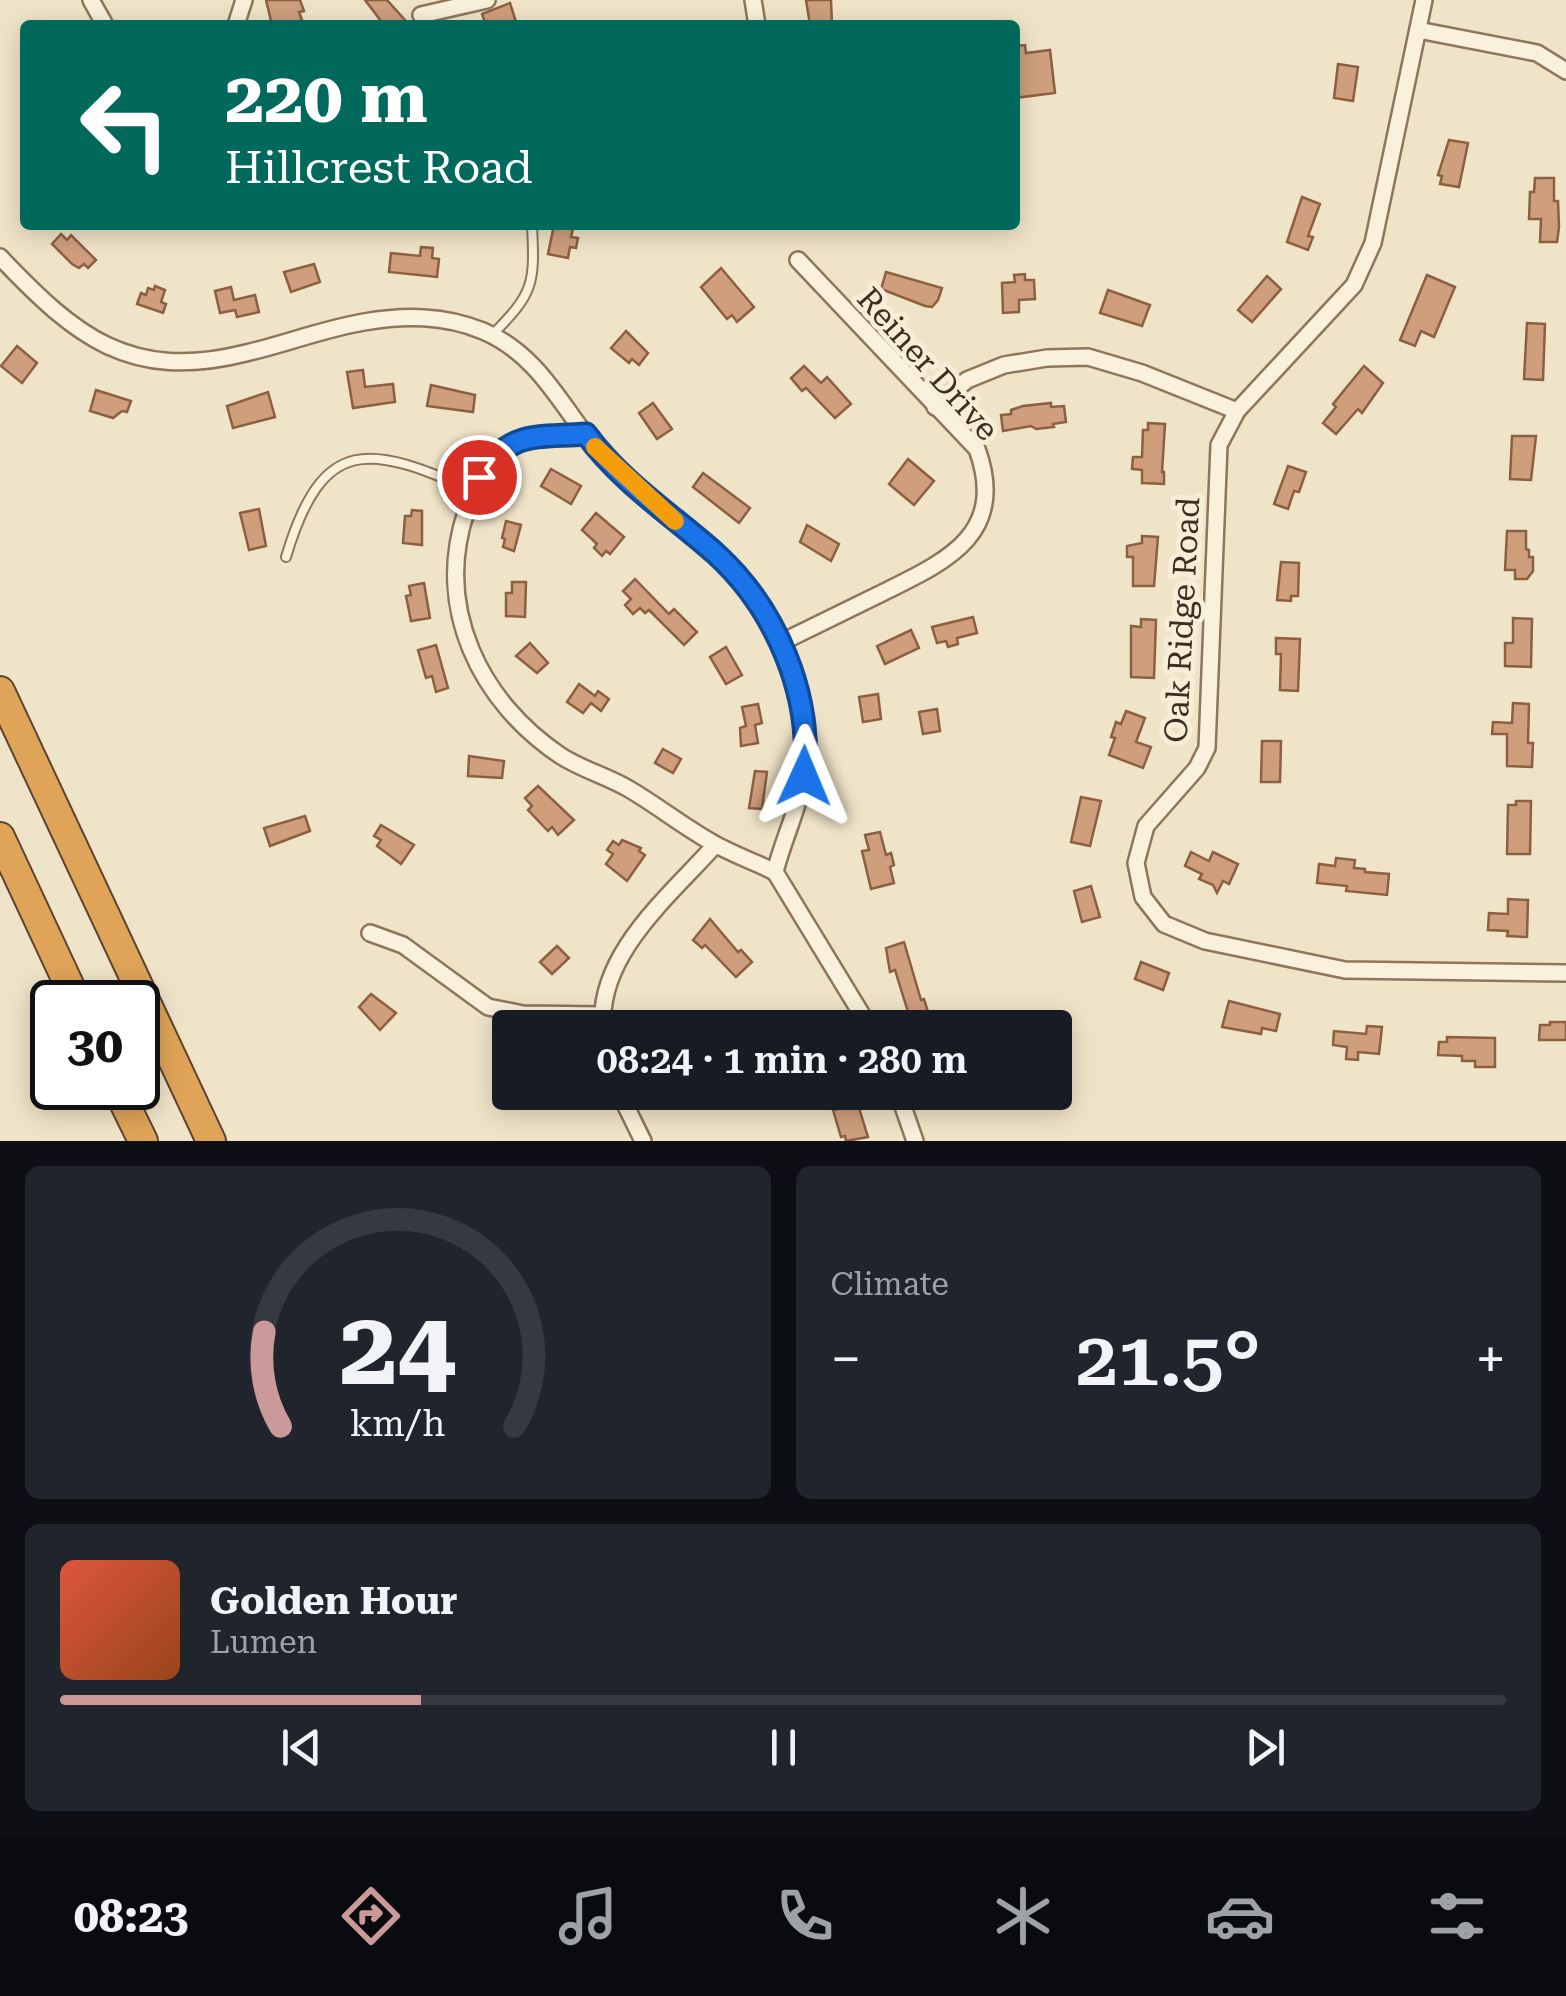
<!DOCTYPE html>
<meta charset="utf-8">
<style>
:root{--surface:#171b24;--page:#20242c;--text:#f1f3f6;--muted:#9ea1a6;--line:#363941;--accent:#cc999b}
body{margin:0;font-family:"Roboto Serif",serif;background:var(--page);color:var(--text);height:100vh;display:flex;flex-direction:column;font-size:38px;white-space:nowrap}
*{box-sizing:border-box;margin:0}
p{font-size:32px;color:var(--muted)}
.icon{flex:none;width:55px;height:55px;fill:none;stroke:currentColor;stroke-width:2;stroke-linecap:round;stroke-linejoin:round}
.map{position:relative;height:1141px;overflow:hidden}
.sheet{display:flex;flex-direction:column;gap:25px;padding:25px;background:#0d0f14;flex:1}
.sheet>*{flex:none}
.hud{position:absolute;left:20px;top:20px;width:1000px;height:210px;border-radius:10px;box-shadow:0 5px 25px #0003;background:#00695c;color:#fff;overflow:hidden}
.speed{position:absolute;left:30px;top:980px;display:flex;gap:20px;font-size:50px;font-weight:700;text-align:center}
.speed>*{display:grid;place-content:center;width:130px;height:130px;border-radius:50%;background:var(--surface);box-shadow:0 5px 25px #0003;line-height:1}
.speed .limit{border:5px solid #111;border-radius:15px;background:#fff;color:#111}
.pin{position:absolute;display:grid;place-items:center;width:85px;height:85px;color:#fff;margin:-42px;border:5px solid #fff;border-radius:50%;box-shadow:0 2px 10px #0007}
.me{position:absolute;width:110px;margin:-55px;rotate:1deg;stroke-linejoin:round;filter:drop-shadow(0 0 8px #0008)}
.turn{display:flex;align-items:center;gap:35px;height:210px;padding:0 40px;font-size:45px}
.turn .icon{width:130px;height:130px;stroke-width:2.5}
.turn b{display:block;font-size:70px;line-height:85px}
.big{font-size:75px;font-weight:600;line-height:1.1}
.sheet .tile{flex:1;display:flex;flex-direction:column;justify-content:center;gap:15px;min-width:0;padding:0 35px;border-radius:15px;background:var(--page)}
.sheet .dial{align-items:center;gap:0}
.dial svg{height:260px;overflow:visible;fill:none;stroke:var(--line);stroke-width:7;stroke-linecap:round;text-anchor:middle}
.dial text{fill:var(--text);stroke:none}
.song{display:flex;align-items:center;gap:30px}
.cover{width:120px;height:120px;border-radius:15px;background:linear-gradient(135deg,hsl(10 70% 55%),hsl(20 70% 35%))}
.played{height:10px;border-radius:5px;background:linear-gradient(90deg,var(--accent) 25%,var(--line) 25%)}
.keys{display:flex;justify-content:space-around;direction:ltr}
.heat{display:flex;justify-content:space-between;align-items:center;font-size:55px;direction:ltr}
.sheet .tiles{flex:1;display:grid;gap:25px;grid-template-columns:1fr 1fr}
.tile:last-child{grid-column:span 2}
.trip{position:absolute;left:492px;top:1010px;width:580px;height:100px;border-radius:10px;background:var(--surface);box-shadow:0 5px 25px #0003;font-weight:600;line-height:100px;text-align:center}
.menu{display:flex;height:160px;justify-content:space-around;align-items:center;background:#090b0e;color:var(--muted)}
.menu .icon{width:70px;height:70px}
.menu .current{color:var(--accent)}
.menu b{font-size:45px;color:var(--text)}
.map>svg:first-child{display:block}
</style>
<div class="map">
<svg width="1566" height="1141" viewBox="0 0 1566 1141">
<rect width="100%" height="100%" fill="#f0e4c8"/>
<g fill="#cf9f7d" stroke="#8d5f41" stroke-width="2.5">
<polygon points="266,0 300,0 304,11 299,12 302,20 287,25 272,25"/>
<polygon points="365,0 387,0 405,20 399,25 384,25"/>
<polygon points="806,0 831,0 832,25 810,25"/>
<polygon points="510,3 517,25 486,25 482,14"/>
<polygon points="1025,45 1026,53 1050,50 1055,93 1015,98 1015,46"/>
<polygon points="1338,64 1358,67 1353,101 1334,98"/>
<polygon points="1449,140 1468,143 1459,187 1440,184 1442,176 1438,175"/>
<polygon points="1535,178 1554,178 1554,201 1558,201 1559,227 1557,242 1540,242 1541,219 1529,219 1530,192 1534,192"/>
<polygon points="1302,197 1320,204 1308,236 1313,237 1308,250 1287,242"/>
<polygon points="554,225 566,225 573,229 571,237 578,238 576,248 570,247 568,258 548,254"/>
<polygon points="61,234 67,240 71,235 96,260 88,268 84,264 79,268 72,264 52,244"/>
<polygon points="421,247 433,248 432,258 439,259 437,277 389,272 391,253 420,256"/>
<polygon points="314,264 320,282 291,292 284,272"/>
<polygon points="721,268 754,307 737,322 732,315 727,319 701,287"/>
<polygon points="886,272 942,288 938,300 932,307 925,306 881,289"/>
<polygon points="1025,274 1025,280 1034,280 1035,299 1019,300 1019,312 1003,313 1002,283 1015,282 1014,275"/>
<polygon points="1427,275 1455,287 1434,337 1421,331 1415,346 1400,340"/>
<polygon points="1267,276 1281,289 1252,322 1238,310"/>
<polygon points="155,286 165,290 161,302 166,304 163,313 137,304 141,293 146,295 148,288 154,290"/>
<polygon points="231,287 234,300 255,295 259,312 237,317 235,310 220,313 215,291"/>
<polygon points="1108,290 1150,305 1142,326 1100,313"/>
<polygon points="1527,323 1545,324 1543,380 1524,379"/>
<polygon points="626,331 648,353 639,365 632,359 629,363 611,348"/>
<polygon points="17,346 37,363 22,383 1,366"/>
<polygon points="804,366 821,383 827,377 851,404 835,418 806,388 802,391 791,378"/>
<polygon points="1364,366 1383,383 1362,413 1358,409 1336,434 1323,423 1336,407 1333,404"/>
<polygon points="363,370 365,387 393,384 395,402 353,408 347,372"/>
<polygon points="431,385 475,395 473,412 427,406"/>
<polygon points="96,390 131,401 127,412 122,411 113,418 90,411"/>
<polygon points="268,392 275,417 233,428 227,406"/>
<polygon points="653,403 672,429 657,439 639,413"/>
<polygon points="1051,403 1051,407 1064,406 1066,422 1053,424 1054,427 1036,429 1031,426 1003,431 1001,415 1011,414 1011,410 1023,406"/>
<polygon points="1148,423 1165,424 1162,472 1164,472 1164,484 1142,483 1142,470 1132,469 1133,457 1142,457 1143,430 1148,430"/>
<polygon points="1512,436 1536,436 1531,480 1510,479"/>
<polygon points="908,459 934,481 914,505 889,484"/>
<polygon points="1288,466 1306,472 1299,492 1294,491 1288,509 1274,504"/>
<polygon points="551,469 581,486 571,504 541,486"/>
<polygon points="703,473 750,508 739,523 693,487"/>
<polygon points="259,509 266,546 249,550 240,513"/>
<polygon points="412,510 422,511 422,545 403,543 405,516 411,516"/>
<polygon points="596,513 624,537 610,554 606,551 602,556 594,548 597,544 582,530"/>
<polygon points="506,521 521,525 514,551 503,547 505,539 502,538"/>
<polygon points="807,525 839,544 831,561 800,542"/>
<polygon points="1507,531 1526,531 1526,549 1529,550 1529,557 1533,557 1533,571 1527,579 1515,579 1515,570 1505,570"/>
<polygon points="1142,536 1158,537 1154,586 1133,586 1133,557 1127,557 1127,546 1142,543"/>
<polygon points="1281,562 1299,563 1298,596 1291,596 1291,601 1277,600"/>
<polygon points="635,579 669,614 674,609 697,632 684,645 649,610 645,613 640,608 633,614 625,605 631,599 623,591"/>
<polygon points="512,582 526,582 525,617 506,616 506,593 512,593"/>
<polygon points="424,583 430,618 411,621 406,596 411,595 409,586"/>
<polygon points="973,617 977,633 957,638 958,644 948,647 946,641 937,643 932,627"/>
<polygon points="1513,618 1532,619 1531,667 1505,666 1505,643 1513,643"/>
<polygon points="1141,619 1156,620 1154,678 1131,677 1131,626 1141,627"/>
<polygon points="911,630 919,648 885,664 877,646"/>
<polygon points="1276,638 1300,639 1298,691 1280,690 1281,654 1276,654"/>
<polygon points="530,643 548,663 537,673 516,656"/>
<polygon points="436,645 448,688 436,692 432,676 426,678 418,650"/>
<polygon points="726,647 742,675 726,684 710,657"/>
<polygon points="579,684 595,696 598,691 609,699 601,711 591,703 583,713 567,702"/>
<polygon points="878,694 881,719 863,722 859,697"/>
<polygon points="1513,703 1529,704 1528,743 1533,743 1532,767 1507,766 1507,734 1492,734 1493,722 1512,723"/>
<polygon points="758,704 762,723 755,725 758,743 741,746 740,728 746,726 742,707"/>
<polygon points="937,709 940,731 923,734 919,712"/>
<polygon points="1126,711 1145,718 1136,742 1151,747 1143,768 1109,755 1115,738 1111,737 1116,722 1121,724"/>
<polygon points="1262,741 1281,741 1280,782 1261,782"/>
<polygon points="663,749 681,759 673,773 655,763"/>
<polygon points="469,756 504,761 502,778 468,776"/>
<polygon points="755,771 767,772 762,809 749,808"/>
<polygon points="538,786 574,820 558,835 552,827 548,831 528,810 532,806 525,798"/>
<polygon points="1081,797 1101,801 1090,846 1071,842"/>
<polygon points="1516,801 1531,801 1530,854 1507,854 1508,805 1516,805"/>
<polygon points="305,816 310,831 270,846 264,828"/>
<polygon points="381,825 414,845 401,864 377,846 381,840 374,836"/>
<polygon points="880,832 886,855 891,853 894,865 890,867 894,883 871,889 862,851 869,850 865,835"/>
<polygon points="622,840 641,848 639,851 645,855 627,881 606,864 613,854 607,850 613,841 619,845"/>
<polygon points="1191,852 1209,861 1213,852 1238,864 1229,884 1223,881 1217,893 1213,885 1199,879 1202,874 1185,866"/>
<polygon points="1336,858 1355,860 1354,868 1365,869 1365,872 1389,874 1387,895 1346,891 1347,886 1317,883 1319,864 1335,866"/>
<polygon points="1091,886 1100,917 1082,922 1074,891"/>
<polygon points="1508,899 1528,900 1527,937 1507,936 1508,931 1488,930 1489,913 1508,914"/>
<polygon points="710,919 738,952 741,950 752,962 736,977 705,945 702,948 693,940"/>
<polygon points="904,942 921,1000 924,999 933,1028 913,1028 895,970 890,972 886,948"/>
<polygon points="557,946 569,958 552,974 540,962"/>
<polygon points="1141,962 1169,973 1163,990 1135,979"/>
<polygon points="371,994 396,1013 380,1030 359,1007"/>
<polygon points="1229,1001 1280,1014 1276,1031 1262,1028 1261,1034 1222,1027"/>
<polygon points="1550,1022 1566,1022 1566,1040 1539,1040 1540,1025 1550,1025"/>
<polygon points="1367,1026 1382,1027 1379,1054 1358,1052 1358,1060 1346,1059 1347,1047 1333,1045 1334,1031 1366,1034"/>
<polygon points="1447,1037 1495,1038 1495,1067 1475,1067 1475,1061 1462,1061 1462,1056 1438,1055 1439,1042 1447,1042"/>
<polygon points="837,1092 854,1092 868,1137 846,1141 845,1136 841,1137 833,1110 841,1108"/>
</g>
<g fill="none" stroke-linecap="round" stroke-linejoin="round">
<g stroke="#8d765c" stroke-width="12">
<g id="lane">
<path d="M492 335C534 293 535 284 532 225"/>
<path d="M286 557C323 433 370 445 474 491"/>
</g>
</g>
<g stroke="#8d765c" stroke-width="20">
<g id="street">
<polyline points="91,0 105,25"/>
<polyline points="753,0 757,25"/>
<polyline points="1424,0 1373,243 1354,285 1237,411 1219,445 1207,748 1197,768 1146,826 1136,863 1143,897 1164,924 1205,941 1345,970 1566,973"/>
<polyline points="421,15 487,0"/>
<polyline points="236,25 244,0"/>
<polyline points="1418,30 1537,53 1566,71"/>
<path d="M0 257C76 337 130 382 246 353 285 344 323 329 364 322 405 315 444 315 483 331 547 358 567 422 613 467 652 504 696 535 734 572 779 628 817 703 804 777 798 810 783 840 775 872L870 1028"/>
<polyline points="935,407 967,380 1004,365 1047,358 1088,357 1142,373 1237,411"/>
<path d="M585 434C513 439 491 436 466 512 434 608 480 702 561 756 583 770 607 776 629 789 658 806 684 827 713 843 732 854 755 862 775 872"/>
<path d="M780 643C813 627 845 611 878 595 942 563 1009 537 977 449L798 260"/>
<polyline points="370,933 403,945 488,1007 523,1014 602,1015"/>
<path d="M603 1028C597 954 671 895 715 845"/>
<polyline points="619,1092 643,1141"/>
<polyline points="898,1092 915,1141"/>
</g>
</g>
<g stroke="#5b4430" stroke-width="32">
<g id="highway">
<polyline points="0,691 211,1141"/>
<polyline points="0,837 77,1002"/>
<polyline points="117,1088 143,1141"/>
</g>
</g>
<use href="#lane" stroke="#faf1dc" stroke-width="8"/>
<use href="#street" stroke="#faf1dc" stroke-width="15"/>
<use href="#highway" stroke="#e0a458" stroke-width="28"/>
</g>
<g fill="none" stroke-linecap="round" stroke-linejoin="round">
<g stroke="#114b97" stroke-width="25">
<path id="route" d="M479 477C511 430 534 438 586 434 621 482 672 515 716 554 776 609 813 696 804 776"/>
</g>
<use href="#route" stroke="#1a73e8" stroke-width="18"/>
<polyline stroke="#f59e0b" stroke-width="18" points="595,447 675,521"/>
</g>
<g text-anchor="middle" stroke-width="10" stroke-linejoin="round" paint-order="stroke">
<g font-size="32" fill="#3d2e20" stroke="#f7eed8">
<text transform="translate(928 364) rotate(48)" y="11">Reiner Drive</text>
<text transform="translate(1182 620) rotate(-87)" y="11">Oak Ridge Road</text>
</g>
</g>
</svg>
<div class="speed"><div class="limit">30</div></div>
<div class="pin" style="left:479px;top:477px;background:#d93025"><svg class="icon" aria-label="arrive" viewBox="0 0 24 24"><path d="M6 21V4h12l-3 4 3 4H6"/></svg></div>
<svg class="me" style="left:804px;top:776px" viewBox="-20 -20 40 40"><path d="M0-17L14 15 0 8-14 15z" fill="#1a73e8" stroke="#fff" stroke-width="4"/></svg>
<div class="trip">08:24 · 1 min · 280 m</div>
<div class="hud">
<div class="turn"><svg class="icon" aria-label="left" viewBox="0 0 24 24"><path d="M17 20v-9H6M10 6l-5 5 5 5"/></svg><div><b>220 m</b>Hillcrest Road</div></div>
</div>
</div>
<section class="sheet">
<div class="tiles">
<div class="tile dial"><svg viewBox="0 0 100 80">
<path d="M14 69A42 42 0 1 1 86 69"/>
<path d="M14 69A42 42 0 0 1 9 40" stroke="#cc999b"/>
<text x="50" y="56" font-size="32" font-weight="700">24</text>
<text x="50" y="72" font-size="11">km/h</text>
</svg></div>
<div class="tile"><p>Climate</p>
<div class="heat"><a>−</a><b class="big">21.5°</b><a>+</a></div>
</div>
<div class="tile">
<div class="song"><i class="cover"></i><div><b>Golden Hour</b><p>Lumen</p></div></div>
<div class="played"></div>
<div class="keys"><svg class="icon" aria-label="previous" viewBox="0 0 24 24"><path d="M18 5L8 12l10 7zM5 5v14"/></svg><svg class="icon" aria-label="pause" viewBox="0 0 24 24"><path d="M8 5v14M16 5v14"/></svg><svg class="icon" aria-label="next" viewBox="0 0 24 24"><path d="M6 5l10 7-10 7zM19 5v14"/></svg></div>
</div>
</div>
</section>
<nav class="menu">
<b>08:23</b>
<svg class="icon current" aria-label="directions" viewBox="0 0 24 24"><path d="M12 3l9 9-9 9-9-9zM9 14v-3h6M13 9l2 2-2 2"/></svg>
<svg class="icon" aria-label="music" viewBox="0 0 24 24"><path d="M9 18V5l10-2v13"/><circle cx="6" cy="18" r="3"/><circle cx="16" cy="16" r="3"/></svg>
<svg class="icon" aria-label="phone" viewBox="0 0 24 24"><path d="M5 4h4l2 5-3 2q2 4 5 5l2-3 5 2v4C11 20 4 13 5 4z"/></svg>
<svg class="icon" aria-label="climate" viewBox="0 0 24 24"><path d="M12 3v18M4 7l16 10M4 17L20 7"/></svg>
<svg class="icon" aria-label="car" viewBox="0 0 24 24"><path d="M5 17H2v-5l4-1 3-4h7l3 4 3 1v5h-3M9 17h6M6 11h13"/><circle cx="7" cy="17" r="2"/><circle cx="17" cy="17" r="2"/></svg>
<svg class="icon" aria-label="filters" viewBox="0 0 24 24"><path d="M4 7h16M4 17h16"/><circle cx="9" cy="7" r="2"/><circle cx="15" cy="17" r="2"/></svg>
</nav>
